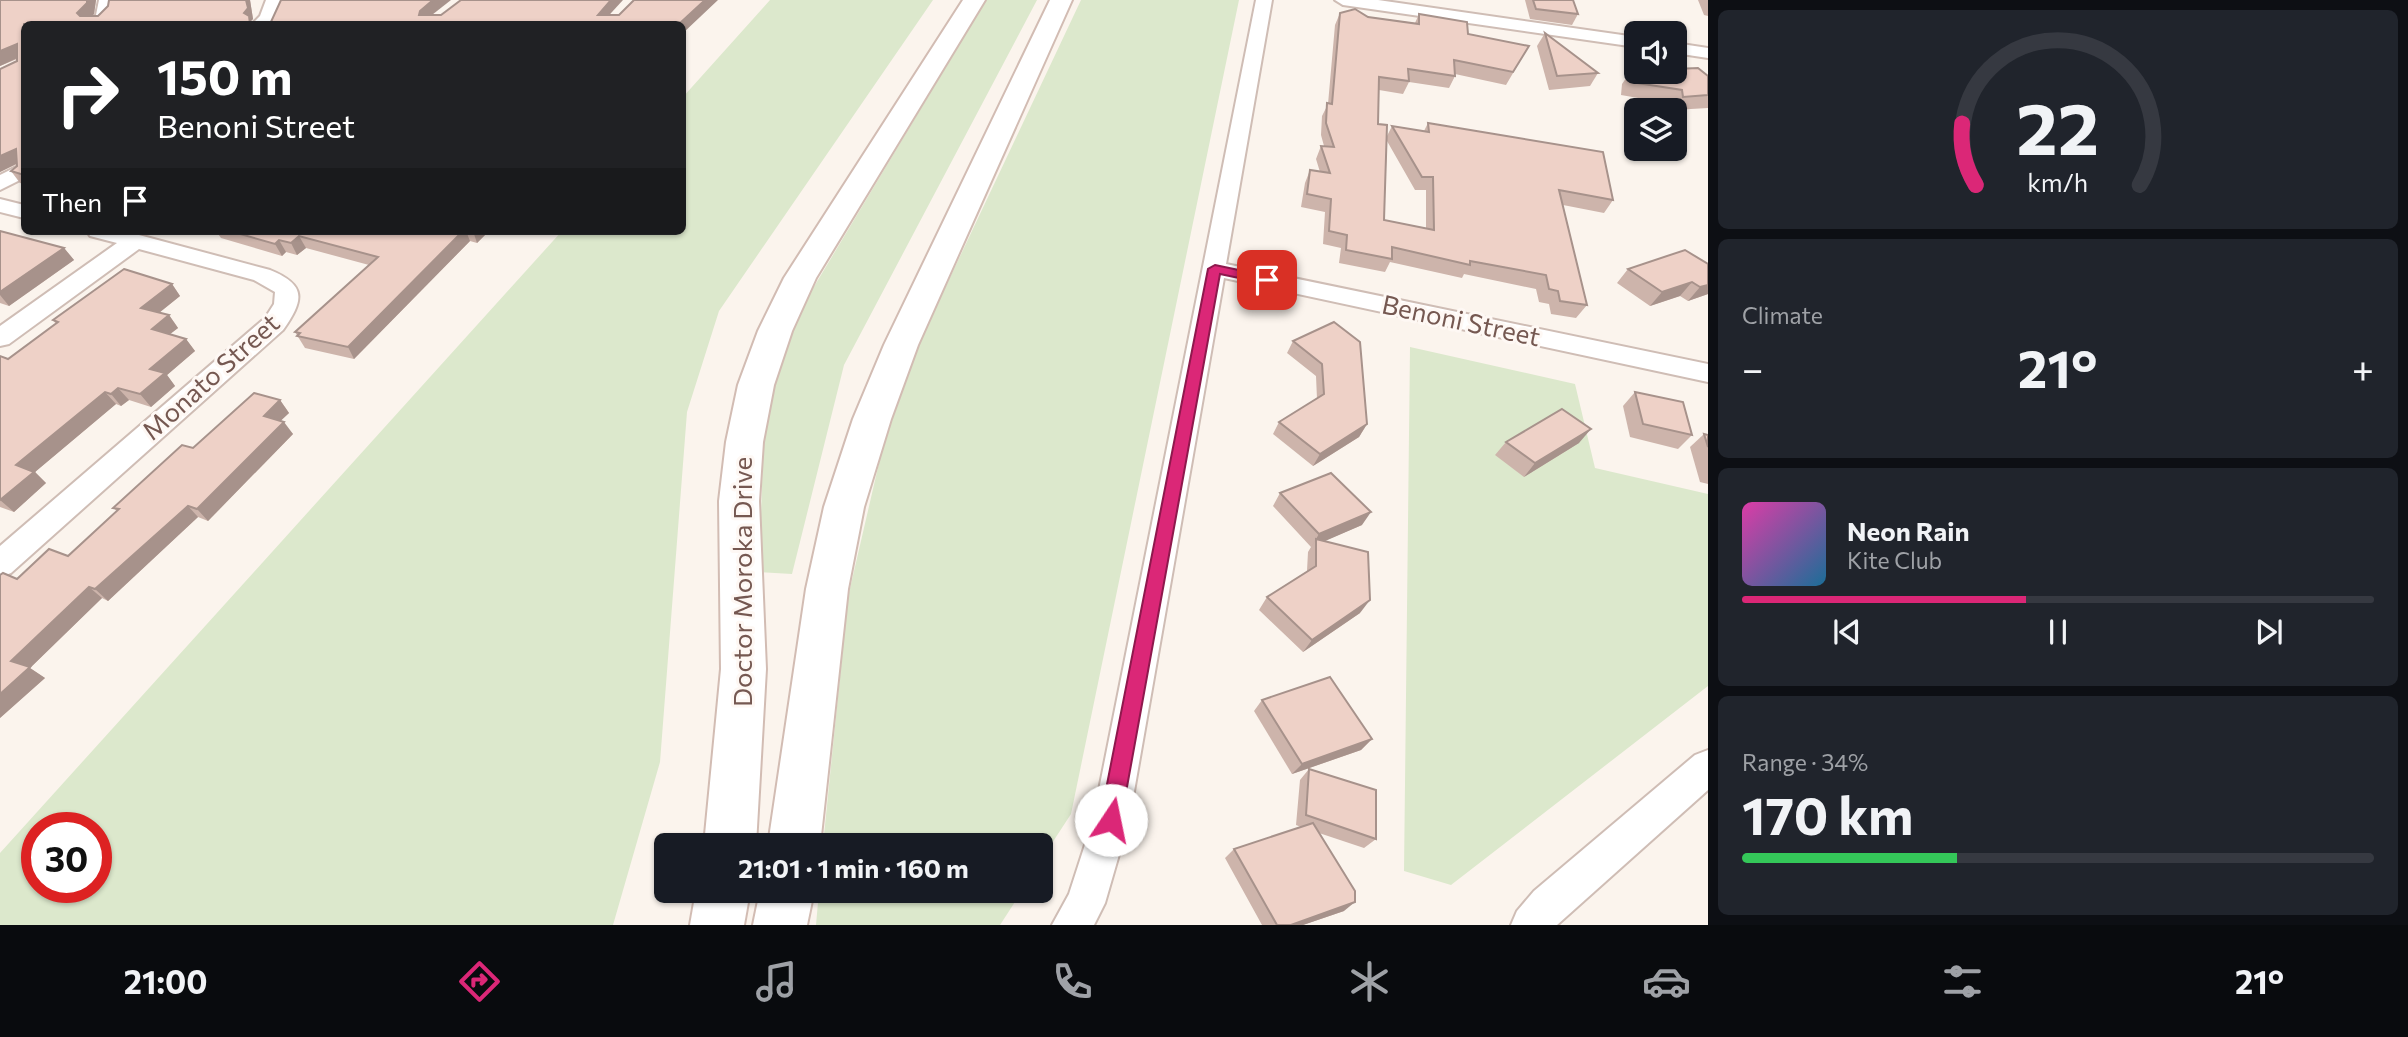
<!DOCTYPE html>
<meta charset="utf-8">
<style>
:root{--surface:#171b24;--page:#20242c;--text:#f1f3f6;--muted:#9ea1a6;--line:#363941;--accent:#db2777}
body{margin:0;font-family:Commissioner,sans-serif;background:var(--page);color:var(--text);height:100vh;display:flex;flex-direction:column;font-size:26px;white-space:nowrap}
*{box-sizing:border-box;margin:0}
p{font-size:23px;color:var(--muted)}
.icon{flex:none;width:38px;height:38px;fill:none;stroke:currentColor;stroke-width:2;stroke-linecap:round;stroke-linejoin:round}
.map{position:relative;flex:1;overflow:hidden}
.drawer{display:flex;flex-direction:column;gap:10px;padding:10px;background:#0d0f14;width:700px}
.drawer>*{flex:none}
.top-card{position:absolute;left:21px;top:21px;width:665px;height:214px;border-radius:10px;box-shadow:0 2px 5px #0004;background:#202124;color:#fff;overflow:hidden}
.tools{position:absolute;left:1624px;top:21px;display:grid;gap:14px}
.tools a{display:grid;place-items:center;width:63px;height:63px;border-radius:10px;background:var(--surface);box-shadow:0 2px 5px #0004;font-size:35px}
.speed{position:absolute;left:21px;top:812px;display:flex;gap:14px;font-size:35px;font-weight:700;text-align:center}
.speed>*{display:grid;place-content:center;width:91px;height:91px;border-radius:50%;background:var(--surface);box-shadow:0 2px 5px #0004;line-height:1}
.speed .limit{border:10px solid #d22;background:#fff;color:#111}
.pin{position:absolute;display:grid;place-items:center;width:60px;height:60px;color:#fff;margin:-30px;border-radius:14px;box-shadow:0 4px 10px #0006}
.me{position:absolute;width:77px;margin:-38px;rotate:11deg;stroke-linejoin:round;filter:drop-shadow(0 0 5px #0008)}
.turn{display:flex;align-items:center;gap:24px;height:147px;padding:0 21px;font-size:32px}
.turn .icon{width:91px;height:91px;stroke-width:2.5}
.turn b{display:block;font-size:49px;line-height:60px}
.then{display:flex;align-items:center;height:66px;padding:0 21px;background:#0003;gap:14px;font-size:26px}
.big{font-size:52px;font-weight:700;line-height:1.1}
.drawer .tile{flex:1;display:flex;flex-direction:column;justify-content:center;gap:10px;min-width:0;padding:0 24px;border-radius:10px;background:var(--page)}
.drawer .dial{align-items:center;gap:0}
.dial svg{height:182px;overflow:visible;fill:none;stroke:var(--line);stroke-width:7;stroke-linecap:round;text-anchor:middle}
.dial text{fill:var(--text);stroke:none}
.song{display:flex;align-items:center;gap:21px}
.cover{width:84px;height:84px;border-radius:10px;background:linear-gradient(135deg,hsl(320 70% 55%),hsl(200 70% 35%))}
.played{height:7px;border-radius:4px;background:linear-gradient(90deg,var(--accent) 45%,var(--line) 45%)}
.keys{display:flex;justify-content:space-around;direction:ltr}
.heat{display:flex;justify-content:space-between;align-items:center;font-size:38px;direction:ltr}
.charge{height:10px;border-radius:5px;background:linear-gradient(90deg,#34c759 34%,var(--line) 0)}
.trip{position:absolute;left:654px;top:833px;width:399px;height:70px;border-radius:10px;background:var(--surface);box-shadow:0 2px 5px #0004;font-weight:700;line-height:70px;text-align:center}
.dock{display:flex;height:112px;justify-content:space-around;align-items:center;background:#090b0e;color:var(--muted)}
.dock .icon{width:49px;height:49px}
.dock .selected{color:var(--accent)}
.dock b{font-size:32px;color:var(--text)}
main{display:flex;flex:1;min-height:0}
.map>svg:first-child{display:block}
</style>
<main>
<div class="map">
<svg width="1708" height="925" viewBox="0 0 1708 925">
<rect width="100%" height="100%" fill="#fbf4ed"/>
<g fill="#dce8cc" fill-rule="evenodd">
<path d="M770 0H933L719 311 687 412 660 762 613 925H0V853L562 231H682L683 97ZM37 828H96V887H37Z"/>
<polygon points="986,0 1037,0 844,365 792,574 759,572 764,426 788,330"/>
<polygon points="1081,0 1239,0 1071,814 1041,860 1041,845 823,845 848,597 895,394"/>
<polygon points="1410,347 1575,384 1595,468 1708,494 1708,686 1451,885 1404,871"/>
<polygon points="819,891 1022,891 1000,925 816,925"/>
</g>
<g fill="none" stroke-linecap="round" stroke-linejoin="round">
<g stroke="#cfbdb5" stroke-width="4">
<g id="street">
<polygon points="99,0 115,0 112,17 105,24 87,24 96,15"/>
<polygon points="266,0 282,0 270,24 252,24 260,16"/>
<polygon points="1256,0 1272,0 1226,264 1708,364 1708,382 1224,278 1129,820 1105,903 1094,925 1052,925 1069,894 1093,820"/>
<polygon points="1335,0 1378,0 1636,37 1636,47 1343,5"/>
<polygon points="1675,43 1708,48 1708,58 1675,53"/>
<polygon points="24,163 24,178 0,190 0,175"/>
<polygon points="0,199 24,205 24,218 0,212"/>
<path d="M87 231H124L270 270C307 285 304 300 283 330L11 573 0 577V546L265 318 274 304 275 292 254 280 139 249 9 344 0 346V326L117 243 90 236Z"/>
<polygon points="1708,750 1708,790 1557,925 1511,925 1517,911 1534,891 1695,755"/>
</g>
</g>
<g stroke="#d2bcb3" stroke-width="4">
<g id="secondary">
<polygon points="963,0 985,0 816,278 792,331 774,385 763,442 759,501 766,669 756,845 704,845 721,669 719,501 726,442 738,385 758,331 784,278"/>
<polygon points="1050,0 1072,0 918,345 891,419 864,507 848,589 820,845 768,845 806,589 824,507 853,419 884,345"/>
<polygon points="696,891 750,891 744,925 690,925"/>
<polygon points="760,891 814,891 807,925 753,925"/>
</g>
</g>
<use href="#street" fill="#fff" fill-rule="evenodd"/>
<use href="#secondary" fill="#fff" fill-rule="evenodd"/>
</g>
<g fill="#cdb4ab" fill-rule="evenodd">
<polygon points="0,0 96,0 94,14 92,16 98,16 108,6 109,0 250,0 253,19 251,21 253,24 24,24 24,184 20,183 11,171 17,166 17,164 0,172 0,69 17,61 17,59 0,66"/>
<polygon points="1525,0 1573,0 1578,14 1572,25 1530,19"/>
<polygon points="1698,0 1708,0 1708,16 1704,15"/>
<path d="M1340 13 1415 23 1419 14 1468 34 1529 46 1506 85 1455 74V76L1449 88 1409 82 1403 94 1379 90 1378 124 1387 136 1392 126 1424 131 1428 123 1613 200 1604 213 1563 205 1587 305 1576 318 1551 314 1549 304 1539 302 1536 289 1464 274 1462 278 1390 262 1385 272 1339 263 1341 248 1323 244 1325 212 1301 207 1305 183 1310 170 1320 172 1316 159 1321 146H1324L1321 135 1322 116 1328 104 1335 25ZM1387 141 1415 190H1426V228L1384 220Z"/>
<polygon points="1545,33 1598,73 1590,86 1549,90 1537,46"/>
<polygon points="1631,71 1708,76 1708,108 1674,110 1672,104 1621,95 1622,84"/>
<polygon points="0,231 64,248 74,260 9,306 0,303"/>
<polygon points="216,231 489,231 477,243 470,241 354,359 305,348 295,332 369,265 306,248 297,255 286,252 282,256 221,238"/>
<polygon points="1685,250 1708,294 1688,301 1680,296 1650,306 1617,283 1628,269"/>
<polygon points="172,284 180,296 159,313 169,315 178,328 170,334 186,339 195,351 167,375 175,386 151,407 129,400 121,406 116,404 35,472 46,483 14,512 0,507 0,356 8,359 56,324 53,320"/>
<polygon points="1334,322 1367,424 1359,437 1313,466 1273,434 1279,422 1317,399 1316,376 1287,353 1293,341"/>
<polygon points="1635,392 1692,435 1678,449 1630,437 1623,406"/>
<polygon points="280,400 289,413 280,421 293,434 208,521 198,517 108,601 102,598 30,668 45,678 0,718 17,579 68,556 117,511 113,508 193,448"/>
<polygon points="1704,434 1708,435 1708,484 1700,482 1690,447"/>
<polygon points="1506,442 1579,443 1524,477 1495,455"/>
<polygon points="1280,493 1362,525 1324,541 1360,613 1303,652 1259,610 1267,597 1307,571 1308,552 1311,547 1273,506"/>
<polygon points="1262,700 1372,739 1361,750 1292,774 1254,711"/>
<polygon points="1309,769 1376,839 1364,848 1319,833 1344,911 1303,925 1262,925 1225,858 1234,849 1301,827 1296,825 1300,780"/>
</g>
<g fill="#a7928b">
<polygon points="87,0 96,0 94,14 84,24 77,13"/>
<polygon points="246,0 250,0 253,19 251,21 253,24 250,24 244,13"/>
<polygon points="433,0 451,0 423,22 419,15 420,11"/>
<polygon points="611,0 623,0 601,24 598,15"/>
<polygon points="705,0 718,0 682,34 682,24 679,24"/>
<polygon points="17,44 24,55 0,66 0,51"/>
<polygon points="16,149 24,160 0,172 0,156"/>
<polygon points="463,231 466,231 470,241 354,359 348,347"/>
<polygon points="473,231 489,231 477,243"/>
<polygon points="299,236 306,248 297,255 291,243"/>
<polygon points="279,240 286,252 282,256 275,244"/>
<polygon points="64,248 74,260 9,306 0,295 0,292"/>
<polygon points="1692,282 1680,296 1650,306 1662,292"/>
<polygon points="172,284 180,296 150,320 141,308"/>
<polygon points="1708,285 1708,294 1688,301 1700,287"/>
<polygon points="169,315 178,328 161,341 152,329"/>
<polygon points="186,339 195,351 167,375 175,386 151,407 140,394 150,369"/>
<polygon points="118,388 129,400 121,406 111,394"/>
<polygon points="105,392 116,404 35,472 46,483 14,512 0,500 16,465"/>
<polygon points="280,400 289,413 273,428 264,416"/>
<polygon points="284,422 293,434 208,521 197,509"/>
<polygon points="1367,424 1359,437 1313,466 1320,454"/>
<polygon points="1591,429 1579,443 1524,477 1535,463"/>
<polygon points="188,506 198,517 108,601 95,589"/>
<polygon points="1371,512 1362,525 1316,545 1316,539 1311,547 1319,534"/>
<polygon points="89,587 102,598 30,668 45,678 0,718 0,694 11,661"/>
<polygon points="1370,600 1360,613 1303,652 1312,640"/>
<polygon points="1372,739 1361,750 1292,774 1302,764"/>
<polygon points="1355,902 1344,911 1303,925 1291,925"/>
</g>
<g fill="#eed1c7" stroke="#a7928b" stroke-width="2">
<polygon points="0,0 87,0 87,3 77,13 80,16 98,16 108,6 109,0 246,0 248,8 244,13 249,16 250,24 24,24 24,175 11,171 17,166 16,149 0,156 0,69 17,61 17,44 0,51"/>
<polygon points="281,0 433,0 420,11 419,15 441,15 461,0 611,0 598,15 619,15 634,0 705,0 679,24 270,24"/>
<polygon points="1533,0 1573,0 1578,14 1536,9"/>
<polygon points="1355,9 1368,17 1419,24 1419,14 1467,22 1468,34 1529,46 1513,72 1454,60 1455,76 1408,69 1409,81 1379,77 1378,124 1387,125 1384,220 1434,230 1433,177 1422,177 1392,126 1429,132 1428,123 1603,152 1613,200 1559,190 1587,305 1560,301 1558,291 1549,289 1546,275 1470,261 1470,265 1392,247 1392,259 1346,250 1347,235 1329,231 1331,199 1307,194 1310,170 1330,173 1321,146 1334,147 1326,123 1327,103 1332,104 1340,13"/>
<polygon points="1545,33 1598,73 1557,76"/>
<polygon points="1698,68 1708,76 1708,95 1683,97 1682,90 1630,82 1631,71 1636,70 1636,72 1675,72 1675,69"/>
<polygon points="0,231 64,248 0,292"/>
<polygon points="230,231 463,231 348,347 297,336 300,333 295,332 378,257 299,236 291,243 279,240 275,244"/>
<polygon points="1685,250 1708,264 1708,285 1700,287 1692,282 1662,292 1628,269"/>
<polygon points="124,269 172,284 141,308 169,315 152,329 186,339 150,369 165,373 140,394 118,388 111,394 105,392 16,465 34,472 0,500 0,356 8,359 58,322 53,320"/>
<polygon points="1334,322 1360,342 1367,424 1320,454 1279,422 1324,394 1322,364 1293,341"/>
<polygon points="1635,392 1683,402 1692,435 1643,424"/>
<polygon points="254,393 280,400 264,416 284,422 197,509 188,506 95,589 89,587 11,661 30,667 0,694 0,575 3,573 17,579 49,549 68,556 119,509 113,508 182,445 193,448"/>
<polygon points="1562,409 1591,429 1535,463 1506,442"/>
<polygon points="1704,434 1708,435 1708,447"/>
<polygon points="1331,473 1371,512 1319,534 1280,493"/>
<polygon points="1316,539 1368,552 1370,600 1312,640 1267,597 1316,566"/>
<polygon points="1330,677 1372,739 1302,764 1262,700"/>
<polygon points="1309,769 1376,790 1376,839 1306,815"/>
<polygon points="1313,823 1355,891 1355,902 1291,925 1277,925 1234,849"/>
</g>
<polygon fill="#db2777" stroke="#8e194d" stroke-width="2" points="1215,265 1267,276 1273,280 1267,284 1220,274 1121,820 1118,827 1111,830 1103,827 1100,820 1208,269"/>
<g text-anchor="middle" stroke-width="6" stroke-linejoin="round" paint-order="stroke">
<g font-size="26" fill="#755851" stroke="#fef8f4">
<text transform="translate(1461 321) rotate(12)" y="9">Benoni Street</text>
<text transform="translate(211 377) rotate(-42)" y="9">Monato Street</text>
<text transform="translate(743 582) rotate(-90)" y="9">Doctor Moroka Drive</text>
</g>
</g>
</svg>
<div class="tools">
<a><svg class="icon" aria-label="sound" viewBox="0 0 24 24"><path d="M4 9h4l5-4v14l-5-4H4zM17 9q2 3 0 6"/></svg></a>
<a><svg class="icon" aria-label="layers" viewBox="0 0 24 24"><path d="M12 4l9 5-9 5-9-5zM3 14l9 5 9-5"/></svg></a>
</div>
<div class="speed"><div class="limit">30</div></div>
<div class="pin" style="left:1267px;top:280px;background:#d93025"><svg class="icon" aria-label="arrive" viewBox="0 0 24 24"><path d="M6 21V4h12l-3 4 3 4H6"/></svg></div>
<svg class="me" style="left:1111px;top:820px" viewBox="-20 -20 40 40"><circle r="19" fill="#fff"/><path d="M0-13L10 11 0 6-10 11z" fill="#db2777"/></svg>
<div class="trip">21:01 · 1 min · 160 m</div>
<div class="top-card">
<div class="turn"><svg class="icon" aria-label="right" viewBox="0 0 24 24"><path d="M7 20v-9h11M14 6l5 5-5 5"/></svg><div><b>150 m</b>Benoni Street</div></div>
<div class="then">Then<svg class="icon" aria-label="arrive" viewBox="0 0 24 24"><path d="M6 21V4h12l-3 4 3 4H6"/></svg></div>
</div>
</div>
<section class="drawer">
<div class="tile dial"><svg viewBox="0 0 100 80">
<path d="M14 69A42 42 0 1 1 86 69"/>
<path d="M14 69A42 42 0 0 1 8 42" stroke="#db2777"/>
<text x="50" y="56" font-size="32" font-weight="700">22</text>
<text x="50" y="72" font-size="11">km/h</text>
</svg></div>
<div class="tile"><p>Climate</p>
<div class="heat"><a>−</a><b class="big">21°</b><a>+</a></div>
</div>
<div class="tile">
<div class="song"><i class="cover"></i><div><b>Neon Rain</b><p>Kite Club</p></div></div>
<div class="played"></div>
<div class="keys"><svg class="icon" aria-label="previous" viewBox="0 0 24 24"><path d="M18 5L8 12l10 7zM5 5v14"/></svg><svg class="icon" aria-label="pause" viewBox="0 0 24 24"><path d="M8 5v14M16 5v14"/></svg><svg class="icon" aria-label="next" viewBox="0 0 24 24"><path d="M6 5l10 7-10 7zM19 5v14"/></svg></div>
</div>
<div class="tile"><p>Range · 34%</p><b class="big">170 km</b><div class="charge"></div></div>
</section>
</main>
<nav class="dock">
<b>21:00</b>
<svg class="icon selected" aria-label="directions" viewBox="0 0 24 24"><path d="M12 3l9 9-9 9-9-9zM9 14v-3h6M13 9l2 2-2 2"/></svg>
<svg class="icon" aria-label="music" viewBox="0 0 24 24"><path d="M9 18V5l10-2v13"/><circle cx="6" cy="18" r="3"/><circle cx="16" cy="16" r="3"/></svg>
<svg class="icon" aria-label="phone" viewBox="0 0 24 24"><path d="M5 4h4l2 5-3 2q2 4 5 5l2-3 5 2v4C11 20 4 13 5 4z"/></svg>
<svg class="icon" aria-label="climate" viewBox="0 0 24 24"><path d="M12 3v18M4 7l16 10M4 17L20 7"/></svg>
<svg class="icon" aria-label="car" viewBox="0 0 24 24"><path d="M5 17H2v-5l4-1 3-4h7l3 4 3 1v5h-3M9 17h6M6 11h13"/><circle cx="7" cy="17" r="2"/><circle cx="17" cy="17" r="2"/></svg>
<svg class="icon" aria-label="filters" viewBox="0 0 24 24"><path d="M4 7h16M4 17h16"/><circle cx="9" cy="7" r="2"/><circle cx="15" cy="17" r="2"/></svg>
<b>21°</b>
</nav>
